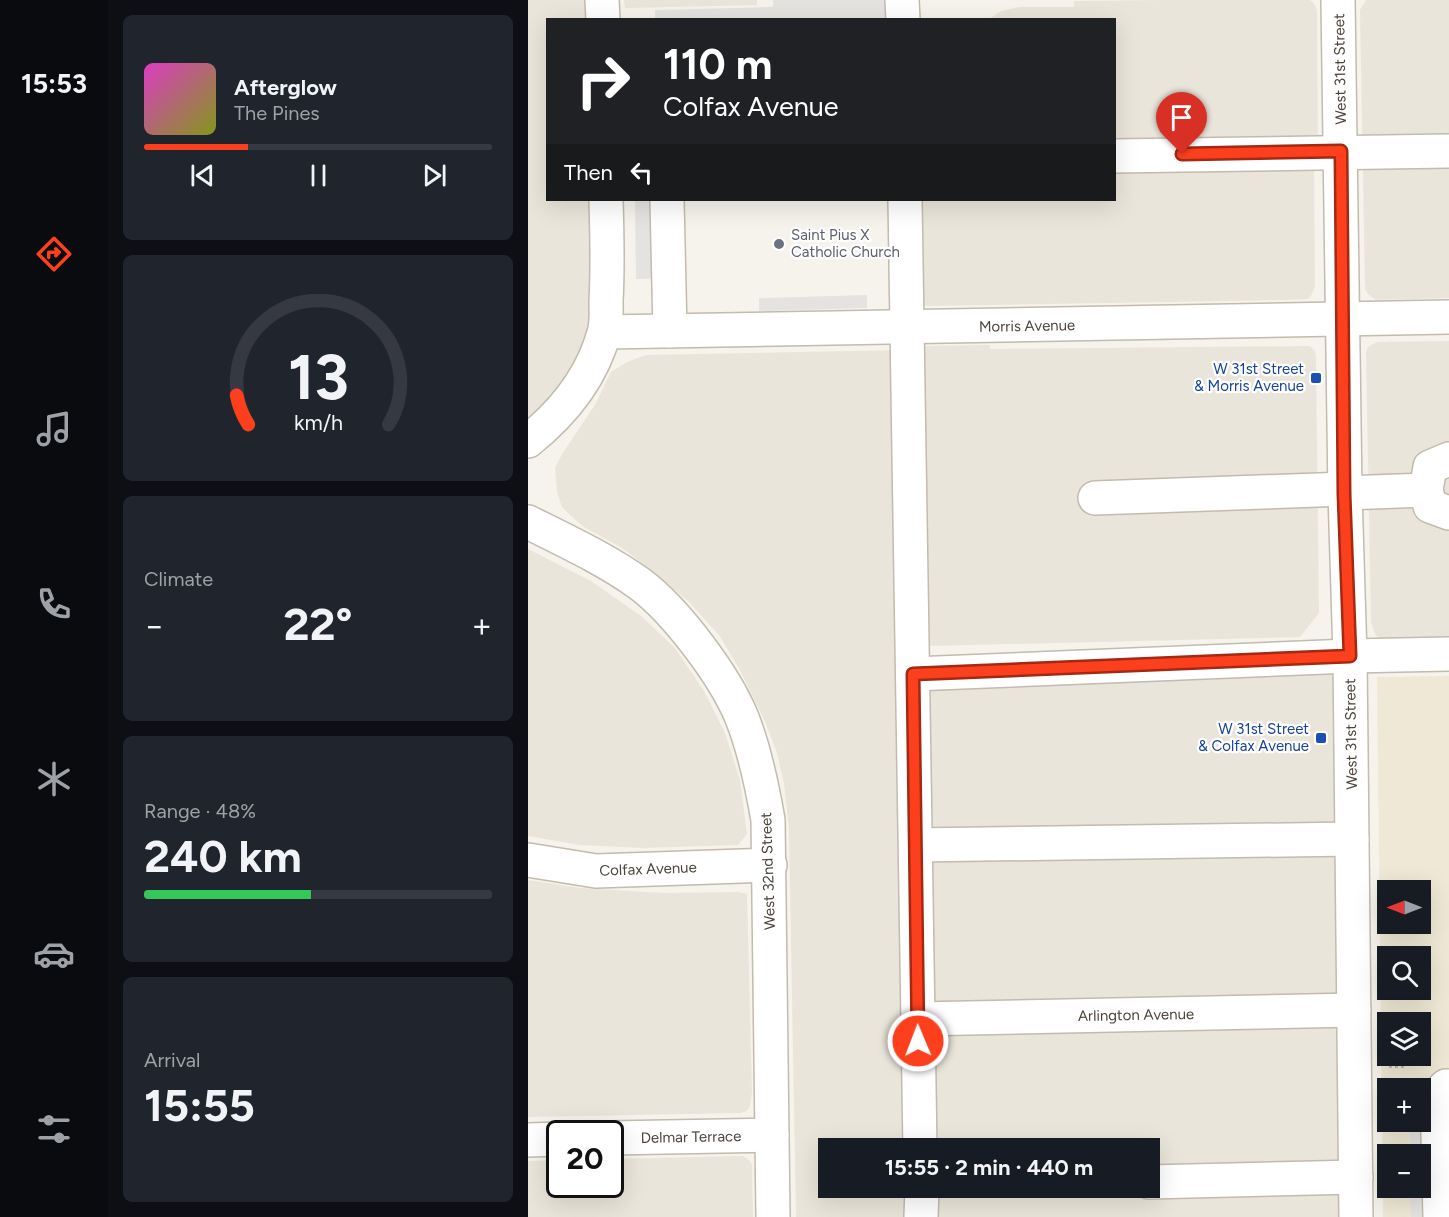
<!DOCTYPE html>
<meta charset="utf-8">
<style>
:root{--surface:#171b24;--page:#20242c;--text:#f1f3f6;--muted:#9ea1a6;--line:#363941;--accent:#fc3f1d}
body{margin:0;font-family:Figtree,sans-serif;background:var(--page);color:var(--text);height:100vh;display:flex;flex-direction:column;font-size:22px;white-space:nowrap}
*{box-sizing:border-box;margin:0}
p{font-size:20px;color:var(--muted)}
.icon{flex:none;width:33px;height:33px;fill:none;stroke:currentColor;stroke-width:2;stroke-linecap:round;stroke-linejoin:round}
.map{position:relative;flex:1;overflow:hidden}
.panel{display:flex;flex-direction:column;gap:15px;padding:15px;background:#0d0f14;width:420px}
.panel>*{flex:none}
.hud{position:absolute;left:18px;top:18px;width:570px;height:183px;border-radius:0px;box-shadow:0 6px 24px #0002;background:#202124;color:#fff;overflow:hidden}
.needle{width:39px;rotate:270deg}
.fabs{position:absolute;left:849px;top:880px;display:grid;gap:12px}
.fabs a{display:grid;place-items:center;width:54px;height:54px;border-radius:0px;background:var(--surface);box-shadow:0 6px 24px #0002;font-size:30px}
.speed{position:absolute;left:18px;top:1120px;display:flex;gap:12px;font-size:30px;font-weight:700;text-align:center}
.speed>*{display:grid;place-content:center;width:78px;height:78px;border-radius:50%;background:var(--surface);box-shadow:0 6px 24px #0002;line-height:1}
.speed .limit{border:3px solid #111;border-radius:9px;background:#fff;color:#111}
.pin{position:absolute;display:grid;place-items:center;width:51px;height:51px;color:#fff;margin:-62px -26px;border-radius:50% 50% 50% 0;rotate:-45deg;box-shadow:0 0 6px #0007}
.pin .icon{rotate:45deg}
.me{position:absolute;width:66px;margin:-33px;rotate:359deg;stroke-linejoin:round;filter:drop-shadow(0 0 4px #0008)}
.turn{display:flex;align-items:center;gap:21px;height:126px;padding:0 18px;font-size:27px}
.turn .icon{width:78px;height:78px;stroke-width:2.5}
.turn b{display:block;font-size:42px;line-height:51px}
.then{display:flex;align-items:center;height:57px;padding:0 18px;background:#0003;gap:12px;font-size:22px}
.big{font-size:45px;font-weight:700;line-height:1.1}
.panel .tile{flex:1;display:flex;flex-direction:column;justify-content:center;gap:9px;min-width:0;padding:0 21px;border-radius:9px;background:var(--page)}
.panel .dial{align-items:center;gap:0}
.dial svg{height:156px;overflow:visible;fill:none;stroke:var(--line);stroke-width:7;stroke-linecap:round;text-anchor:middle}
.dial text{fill:var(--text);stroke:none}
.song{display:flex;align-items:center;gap:18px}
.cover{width:72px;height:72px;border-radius:9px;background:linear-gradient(135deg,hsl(310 70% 55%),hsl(70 70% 35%))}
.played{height:6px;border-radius:3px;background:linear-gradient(90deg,var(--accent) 30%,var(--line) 30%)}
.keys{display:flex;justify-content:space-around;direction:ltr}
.heat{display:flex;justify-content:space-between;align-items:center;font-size:33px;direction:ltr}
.charge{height:9px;border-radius:4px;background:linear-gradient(90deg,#34c759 48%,var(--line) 0)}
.trip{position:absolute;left:290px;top:1138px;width:342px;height:60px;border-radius:0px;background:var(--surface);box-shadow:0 6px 24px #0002;font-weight:700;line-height:60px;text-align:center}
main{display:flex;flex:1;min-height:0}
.dock{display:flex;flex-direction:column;width:108px;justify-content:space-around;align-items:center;background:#090b0e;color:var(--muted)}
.dock .icon{width:42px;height:42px}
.dock .current{color:var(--accent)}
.dock b{font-size:27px;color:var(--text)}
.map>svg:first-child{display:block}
</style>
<main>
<nav class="dock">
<b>15:53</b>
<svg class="icon current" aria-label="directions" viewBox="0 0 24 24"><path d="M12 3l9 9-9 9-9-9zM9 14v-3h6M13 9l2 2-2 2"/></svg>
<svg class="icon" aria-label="music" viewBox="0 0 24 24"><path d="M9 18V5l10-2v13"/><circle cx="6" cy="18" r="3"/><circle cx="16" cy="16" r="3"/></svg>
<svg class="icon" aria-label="phone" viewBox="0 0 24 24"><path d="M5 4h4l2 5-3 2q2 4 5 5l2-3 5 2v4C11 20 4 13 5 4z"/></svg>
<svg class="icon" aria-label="climate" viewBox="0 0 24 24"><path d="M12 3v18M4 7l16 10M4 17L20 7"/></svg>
<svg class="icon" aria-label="car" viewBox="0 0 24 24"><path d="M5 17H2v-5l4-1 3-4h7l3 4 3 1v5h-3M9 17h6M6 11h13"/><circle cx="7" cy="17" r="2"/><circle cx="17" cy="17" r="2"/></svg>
<svg class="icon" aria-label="filters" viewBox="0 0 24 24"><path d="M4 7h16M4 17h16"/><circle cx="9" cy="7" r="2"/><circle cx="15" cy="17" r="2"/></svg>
</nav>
<section class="panel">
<div class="tile">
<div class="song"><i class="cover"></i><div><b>Afterglow</b><p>The Pines</p></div></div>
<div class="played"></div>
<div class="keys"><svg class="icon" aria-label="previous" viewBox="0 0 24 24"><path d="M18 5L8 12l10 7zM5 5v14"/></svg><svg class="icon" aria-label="pause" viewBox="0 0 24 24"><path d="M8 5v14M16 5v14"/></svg><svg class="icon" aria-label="next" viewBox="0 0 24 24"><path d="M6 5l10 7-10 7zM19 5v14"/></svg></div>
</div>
<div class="tile dial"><svg viewBox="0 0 100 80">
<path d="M14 69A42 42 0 1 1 86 69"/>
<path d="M14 69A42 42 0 0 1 8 54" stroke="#fc3f1d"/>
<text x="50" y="56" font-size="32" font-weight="700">13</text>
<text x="50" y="72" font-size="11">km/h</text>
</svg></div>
<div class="tile"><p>Climate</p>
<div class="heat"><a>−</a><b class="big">22°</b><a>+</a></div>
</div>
<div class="tile"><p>Range · 48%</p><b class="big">240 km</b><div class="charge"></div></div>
<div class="tile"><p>Arrival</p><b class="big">15:55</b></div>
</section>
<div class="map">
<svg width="921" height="1217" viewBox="0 0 921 1217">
<rect width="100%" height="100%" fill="#f6f3ec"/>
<g fill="#eae5da">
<polygon points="0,0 74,0 75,19 20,20 20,200 78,200 77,332 0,441"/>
<polygon points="96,0 229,0 229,5 97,8"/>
<polygon points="633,0 782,0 787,5 789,11 790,163 786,164 787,287 783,296 780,299 757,300 393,306 393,200 586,200 586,20 461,19 473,11 491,7 546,7 546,1"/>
<polygon points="838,0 921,0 921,298 848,300 840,294 837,289 832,10"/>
<polygon points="921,341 921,637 851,638 847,634 843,622 838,352 840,347 849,342"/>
<polygon points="462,345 462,349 782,346 787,351 788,357 791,613 772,637 401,646 395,644 396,346"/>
<polygon points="372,350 386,1149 300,1149 300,1188 386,1188 387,1217 268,1217 261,828 256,784 249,753 238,724 212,670 191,635 160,601 127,573 94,548 56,527 43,516 34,507 29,492 27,468 34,454 67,405 83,372 99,362 118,355"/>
<polygon points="0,549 63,581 113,616 147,648 176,691 197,733 212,780 219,834 210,845 114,848 52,845 0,836"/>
<polygon points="822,656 828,1217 393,1217 393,1188 621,1188 621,1149 392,1149 385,674"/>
<polygon points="0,880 53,888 136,893 210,892 219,894 224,1092 222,1106 219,1111 213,1113 0,1117"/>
<polygon points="215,1156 221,1160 224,1164 225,1217 0,1217 0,1161 31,1160 32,1185 82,1185 83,1159"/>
</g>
<path fill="#efe8d6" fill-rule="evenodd" d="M921 676V1217H855L849 677ZM860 891H892V924H860ZM860 957H892V990H860ZM860 1023H892V1056H860ZM860 1089H892V1122H860ZM860 1155H892V1188H860Z"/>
<g fill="#e5e3e0">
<polygon points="245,0 359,0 360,19 127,20 127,10 245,7"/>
<polygon points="107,200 155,200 153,278 108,279"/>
<polygon points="339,295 339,308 231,311 231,298"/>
<polygon points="921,1086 921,1217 883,1217 882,1188 892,1188 892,1155 882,1155 882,1122 892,1122 892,1089 881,1088"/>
</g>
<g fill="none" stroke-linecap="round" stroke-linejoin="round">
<g stroke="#c2bbae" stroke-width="36">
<g id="minor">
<polyline points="74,0 75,20"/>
<polyline points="374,0 375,20"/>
<polyline points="810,0 817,493 822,656 828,1217"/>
<polyline points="586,156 921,151"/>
<polyline points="139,200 142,331"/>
<polyline points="377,200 392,1149"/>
<polyline points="77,332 921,317"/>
<path d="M0 441C35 413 64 377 76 333 79 324 78 311 78 301 80 267 79 233 78 200"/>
<polyline points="921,459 902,467 898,490 902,506 921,513"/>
<polyline points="817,493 898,490"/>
<polyline points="567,498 817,489"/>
<path d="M0 522C38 541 77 559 112 584 148 611 197 676 214 718 227 751 234 785 240 820L245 1217"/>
<polyline points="385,674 822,656 921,654"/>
<polyline points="388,845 824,839"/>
<polyline points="0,860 68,871 242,865"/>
<polyline points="390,1019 826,1010"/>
<polyline points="82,1138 244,1135"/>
<polyline points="0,1140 32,1139"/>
<polyline points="621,1182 828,1177"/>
<polyline points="393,1217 394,1188"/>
<polyline points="912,1217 909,1095 918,1086 921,1086"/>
</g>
</g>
<polyline stroke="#c4b79f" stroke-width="4" stroke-dasharray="3 3" stroke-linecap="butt" points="861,1066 879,1066"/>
<use href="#minor" stroke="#fff" stroke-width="33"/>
</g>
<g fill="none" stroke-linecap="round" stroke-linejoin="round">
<g stroke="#a42913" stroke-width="15">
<polyline id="route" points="390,1041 385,674 822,656 816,494 813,151 654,154"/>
</g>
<use href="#route" stroke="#fc3f1d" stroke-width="10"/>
</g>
<circle fill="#6b7280" stroke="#fff" stroke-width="2" cx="251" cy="244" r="6"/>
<g fill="#1a4fb4" stroke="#fff" stroke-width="2">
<rect x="782" y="372" width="12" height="12" rx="3"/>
<rect x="787" y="732" width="12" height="12" rx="3"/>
</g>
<g text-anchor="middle" stroke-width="4.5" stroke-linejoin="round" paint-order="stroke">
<g font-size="15" fill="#4b4439" stroke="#fff">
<text transform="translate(812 69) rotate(-91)" y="5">West 31st Street</text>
<text transform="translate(499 326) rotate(-1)" y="5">Morris Avenue</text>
<text transform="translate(823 734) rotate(-91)" y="5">West 31st Street</text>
<text transform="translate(120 869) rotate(-2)" y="5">Colfax Avenue</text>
<text transform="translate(240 871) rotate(-92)" y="5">West 32nd Street</text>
<text transform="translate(608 1015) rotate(-1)" y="5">Arlington Avenue</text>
<text transform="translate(163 1137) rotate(-1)" y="5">Delmar Terrace</text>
</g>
<g font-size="15" fill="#5b616d" stroke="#fff" text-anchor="start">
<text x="263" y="240">Saint Pius X<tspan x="263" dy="17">Catholic Church</tspan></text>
</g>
<g font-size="15" fill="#164399" stroke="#fff" text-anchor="end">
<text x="776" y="374">W 31st Street<tspan x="776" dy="17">&amp; Morris Avenue</tspan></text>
<text x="781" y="734">W 31st Street<tspan x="781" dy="17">&amp; Colfax Avenue</tspan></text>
</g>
</g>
</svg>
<div class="fabs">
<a><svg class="needle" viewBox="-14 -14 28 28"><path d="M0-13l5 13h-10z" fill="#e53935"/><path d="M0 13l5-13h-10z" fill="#9ea1a6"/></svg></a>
<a><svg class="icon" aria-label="search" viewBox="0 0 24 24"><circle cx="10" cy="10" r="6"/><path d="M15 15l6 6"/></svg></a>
<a><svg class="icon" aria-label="layers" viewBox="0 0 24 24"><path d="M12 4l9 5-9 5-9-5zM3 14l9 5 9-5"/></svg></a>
<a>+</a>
<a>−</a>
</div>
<div class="speed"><div class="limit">20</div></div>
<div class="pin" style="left:654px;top:154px;background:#d93025"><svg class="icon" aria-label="arrive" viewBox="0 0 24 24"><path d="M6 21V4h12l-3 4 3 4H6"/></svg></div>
<svg class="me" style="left:390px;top:1041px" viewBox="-20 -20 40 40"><circle r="17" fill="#fc3f1d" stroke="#fff" stroke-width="3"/><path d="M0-11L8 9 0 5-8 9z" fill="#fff"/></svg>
<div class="trip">15:55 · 2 min · 440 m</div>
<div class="hud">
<div class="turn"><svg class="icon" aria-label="right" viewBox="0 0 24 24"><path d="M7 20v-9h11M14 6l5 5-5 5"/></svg><div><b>110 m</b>Colfax Avenue</div></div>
<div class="then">Then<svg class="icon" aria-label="left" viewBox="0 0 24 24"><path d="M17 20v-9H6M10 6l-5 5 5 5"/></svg></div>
</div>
</div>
</main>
